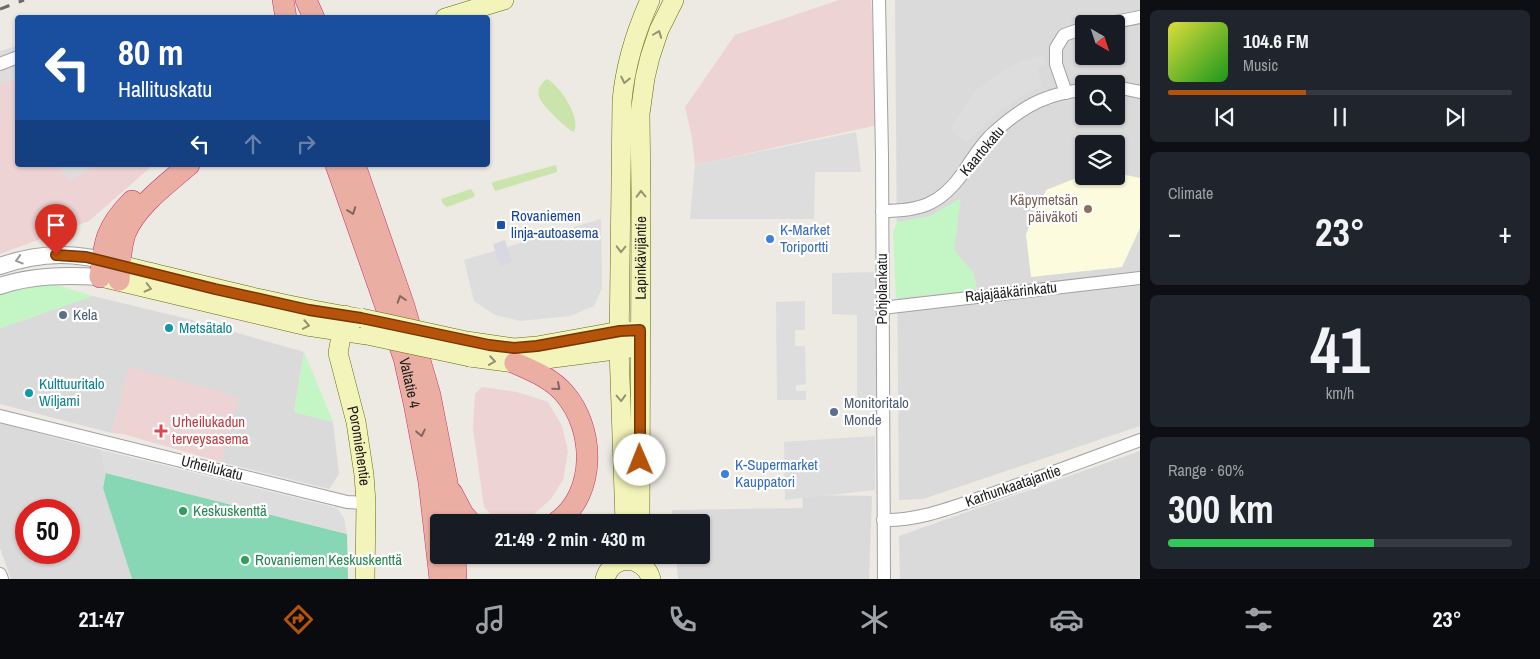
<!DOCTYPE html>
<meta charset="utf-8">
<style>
:root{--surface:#171b24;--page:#20242c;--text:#f1f3f6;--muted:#9ea1a6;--line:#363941;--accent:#b45309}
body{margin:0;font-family:"Archivo Narrow",sans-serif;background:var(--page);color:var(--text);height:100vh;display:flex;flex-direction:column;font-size:19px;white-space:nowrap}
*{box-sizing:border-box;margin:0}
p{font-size:16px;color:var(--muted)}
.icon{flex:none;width:28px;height:28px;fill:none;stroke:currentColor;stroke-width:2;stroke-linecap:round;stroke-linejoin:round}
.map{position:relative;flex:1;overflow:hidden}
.panel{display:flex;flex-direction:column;gap:10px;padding:10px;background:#0d0f14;width:400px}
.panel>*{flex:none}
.hud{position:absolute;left:15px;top:15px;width:475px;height:152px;border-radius:5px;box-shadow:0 1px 4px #0004;background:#1a4fa0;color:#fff;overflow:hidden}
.needle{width:32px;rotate:141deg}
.controls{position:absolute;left:1075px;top:15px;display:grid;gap:10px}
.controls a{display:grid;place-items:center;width:50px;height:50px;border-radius:5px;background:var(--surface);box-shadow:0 1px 4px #0004;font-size:25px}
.speed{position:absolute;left:15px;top:499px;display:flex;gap:10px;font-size:25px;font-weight:700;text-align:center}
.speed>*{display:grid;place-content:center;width:65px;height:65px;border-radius:50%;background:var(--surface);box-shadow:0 1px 4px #0004;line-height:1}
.speed .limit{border:8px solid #d22;background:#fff;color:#111}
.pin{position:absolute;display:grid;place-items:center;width:42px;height:42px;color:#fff;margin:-51px -21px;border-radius:50% 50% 50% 0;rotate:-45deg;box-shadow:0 0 5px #0007}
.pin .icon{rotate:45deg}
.me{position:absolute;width:55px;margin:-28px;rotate:359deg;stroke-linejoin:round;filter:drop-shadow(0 0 4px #0008)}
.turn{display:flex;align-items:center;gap:18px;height:105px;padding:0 20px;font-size:22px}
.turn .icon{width:65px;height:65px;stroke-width:2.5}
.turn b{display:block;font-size:35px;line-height:42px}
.lanes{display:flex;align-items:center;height:48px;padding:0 20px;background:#0003;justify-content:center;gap:25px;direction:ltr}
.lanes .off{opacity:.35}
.big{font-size:38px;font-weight:800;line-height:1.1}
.panel .tile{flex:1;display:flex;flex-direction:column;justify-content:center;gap:8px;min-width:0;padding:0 18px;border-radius:8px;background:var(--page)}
.panel .dial{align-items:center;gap:0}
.dial b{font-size:65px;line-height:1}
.song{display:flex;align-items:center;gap:15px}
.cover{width:60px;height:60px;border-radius:8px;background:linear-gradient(135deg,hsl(60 70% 55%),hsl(120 70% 35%))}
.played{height:5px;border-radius:2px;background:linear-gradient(90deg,var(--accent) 40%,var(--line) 40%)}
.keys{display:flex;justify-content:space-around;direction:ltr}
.heat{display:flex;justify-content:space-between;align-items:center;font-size:28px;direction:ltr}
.charge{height:8px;border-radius:4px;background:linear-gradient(90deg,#34c759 60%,var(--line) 0)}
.trip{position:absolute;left:430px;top:514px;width:280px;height:50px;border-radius:5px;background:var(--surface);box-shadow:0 1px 4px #0004;font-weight:800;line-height:50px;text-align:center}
.tabs{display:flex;height:80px;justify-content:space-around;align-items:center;background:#090b0e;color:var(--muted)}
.tabs .icon{width:35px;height:35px}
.tabs .selected{color:var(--accent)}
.tabs b{font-size:22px;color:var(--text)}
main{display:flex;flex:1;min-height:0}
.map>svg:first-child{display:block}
</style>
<main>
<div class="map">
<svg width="1140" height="579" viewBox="0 0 1140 579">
<rect width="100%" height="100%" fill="#ede9e3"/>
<g fill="#dbdada" fill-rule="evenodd">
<path d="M895 0H1140V426L923 499 899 500ZM1084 24H1116V56H1084ZM1084 84H1116V116H1084ZM1084 144H1116V176H1084Z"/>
<polygon points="93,296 192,320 304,352 294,412 333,422 339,474 329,489 221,462 238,397 129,368 112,433 0,404 0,328"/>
<path d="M0 423 101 450 106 473 103 488 132 579H11L0 548ZM26 510H69V552H26Z"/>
<polygon points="1140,451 1140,579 900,579 899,536"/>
<polygon points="802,495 872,496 869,579 678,579 676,555 701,555 701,522 673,522 672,510 803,508"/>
</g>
<g fill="#edd3d3">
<polygon points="839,0 871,0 878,125 695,165 692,137 685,107 735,35"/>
<polygon points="17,77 18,165 153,165 89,221 0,254 0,84"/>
<polygon points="129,367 239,397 221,462 123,434 112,433"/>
<polygon points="482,387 517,392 548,402 562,426 568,451 563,480 551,499 533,515 513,521 494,518 484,507 473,428 475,394"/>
</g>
<polygon fill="#fcfbdd" points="1116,173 1140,178 1140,228 1122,267 1031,277 1026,234 1046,190 1084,175 1116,176"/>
<g fill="#cae4ac">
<path d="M547 79C560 86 581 117 574 132 566 129 541 104 539 97 537 89 541 83 547 79Z"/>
<polygon points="556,165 557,172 495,191 492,184 493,182"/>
<polygon points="471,189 475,195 474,197 447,207 443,204 441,199"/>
</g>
<g fill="#c3f5c5">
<polygon points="961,198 954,250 973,272 978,290 896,298 893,232 897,222 930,216"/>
<polygon points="52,284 93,296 0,328 0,295 20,288"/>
<polygon points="304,352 333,422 294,412"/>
</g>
<polygon fill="#87d7b5" points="106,473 347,534 348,579 132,579 103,488"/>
<g fill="#ddd">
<polygon points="17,46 17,77 0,84 0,51"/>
<polygon points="1044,56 1047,64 1037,67 1042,85 1001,109 966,143 950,128 975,91 1001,72 1021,61"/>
<polygon points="856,132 861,172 815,172 814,219 690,219 695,165"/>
<polygon points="58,165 97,165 70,181"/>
<polygon points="601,219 602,288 594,306 570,316 520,321 495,315 474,301 464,260"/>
<polygon points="886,272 886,398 865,402 857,402 857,315 832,314 832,273"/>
<polygon points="805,301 805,330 795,330 795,346 805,346 806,384 796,385 796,391 806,391 806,400 777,400 776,302"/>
<polygon points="875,436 875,490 785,500 784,442"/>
<polygon points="101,450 337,508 344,518 347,534 106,473"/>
</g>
<polygon fill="#d8d8e3" points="505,240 512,262 500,266 493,244"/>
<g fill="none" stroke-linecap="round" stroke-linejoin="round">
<g stroke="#a1a1a1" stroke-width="14">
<g id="minor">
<polyline points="879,0 882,155 884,579"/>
<polyline points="1105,24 1140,17"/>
<polyline points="0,64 18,57"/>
<polyline points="1116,87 1140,92"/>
<polyline points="1066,93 1056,64 1056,48 1064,35 1084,28"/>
<path d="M882 211C920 211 940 205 963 173 971 160 980 147 990 136 1006 121 1026 105 1047 98 1058 93 1072 92 1084 89"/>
<polyline points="882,308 1140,278"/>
<polyline points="0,416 347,502 366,503"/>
<path d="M883 520C920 521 952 507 986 496 1038 478 1089 459 1140 440"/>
<polyline points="0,574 2,579"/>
</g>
</g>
<g stroke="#a1a1a1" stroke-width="18">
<g id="tertiary">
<path d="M0 266C28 256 56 252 86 257 95 258 104 261 113 263"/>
<path d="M0 286C32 275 67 275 100 277"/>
</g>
</g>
<g stroke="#646b0d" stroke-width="20">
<g id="secondary">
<polyline points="445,18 504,0"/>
<path d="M120 265C199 284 277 305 358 318"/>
<polyline points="105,278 307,326 367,335"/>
<path id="s1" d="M345 315 338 353 356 422 364 475 366 503 365 579"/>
<polyline points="466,341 514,348 537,346 620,331 632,331"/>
<polyline points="470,357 515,363 630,348"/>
<path d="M625 522 619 349 622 101C625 67 636 31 650 0"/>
<path id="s2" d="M640 522 641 196 640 114 645 78 650 57 659 30 674 0"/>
<path d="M605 579C612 554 644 555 651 579"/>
</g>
</g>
<g stroke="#ca316c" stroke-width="22">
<g id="trunk">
<polyline points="283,0 286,18"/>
<polyline points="306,0 314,18"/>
<path id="s3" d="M336 165 404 358 414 403 429 482 440 579"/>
<polyline points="355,165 404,306 430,395 447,482 451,522"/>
<path d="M100 277C104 242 106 227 132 201"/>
<path d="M119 280C120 265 120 249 125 234 135 207 168 183 189 165"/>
<path d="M515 363C533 371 551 378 564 393 595 428 597 493 557 522"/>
<polyline points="452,493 463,514 470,522"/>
<polyline points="455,555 456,579"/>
</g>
</g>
<use href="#minor" stroke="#fff" stroke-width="12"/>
<use href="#tertiary" stroke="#fff" stroke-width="16"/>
<use href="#secondary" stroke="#f3f4ba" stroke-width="19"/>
<use href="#trunk" stroke="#eaaea2" stroke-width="21"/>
<polyline stroke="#6b6b6b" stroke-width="3" stroke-dasharray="10 10" stroke-linecap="butt" points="0,9 24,0"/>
<g stroke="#646b0d" stroke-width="20" stroke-linecap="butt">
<g id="secondary-bridge">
<polyline points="361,318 466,341"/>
<polyline points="367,335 470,357"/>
</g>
</g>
<use href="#secondary-bridge" stroke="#f3f4ba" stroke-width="19"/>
</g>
<defs><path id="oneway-chevron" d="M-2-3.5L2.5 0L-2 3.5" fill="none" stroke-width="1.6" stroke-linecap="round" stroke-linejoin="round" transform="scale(1.25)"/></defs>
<g stroke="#939373">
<use href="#oneway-chevron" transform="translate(658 34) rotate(-69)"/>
<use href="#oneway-chevron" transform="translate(625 80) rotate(102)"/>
<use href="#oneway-chevron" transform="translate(641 194) rotate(-91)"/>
<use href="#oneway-chevron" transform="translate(621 249) rotate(91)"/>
<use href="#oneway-chevron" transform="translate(148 288) rotate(14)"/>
<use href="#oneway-chevron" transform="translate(306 325) rotate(11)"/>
<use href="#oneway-chevron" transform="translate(492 361) rotate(8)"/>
<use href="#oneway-chevron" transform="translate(621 398) rotate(88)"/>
</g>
<g stroke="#846660">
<use href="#oneway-chevron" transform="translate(352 211) rotate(70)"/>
<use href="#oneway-chevron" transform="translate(401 299) rotate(-108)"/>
<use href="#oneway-chevron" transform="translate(557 387) rotate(41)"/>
<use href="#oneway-chevron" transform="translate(421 433) rotate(78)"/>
</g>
<use stroke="#999" href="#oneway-chevron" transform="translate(19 260) rotate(163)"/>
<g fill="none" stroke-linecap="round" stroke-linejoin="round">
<g stroke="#753606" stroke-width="12">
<polyline id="route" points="56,255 86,257 215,289 309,310 361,318 489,345 514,348 537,346 620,331 640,330 640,460"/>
</g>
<use href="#route" stroke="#b45309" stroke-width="9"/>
</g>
<circle fill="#8d6e63" stroke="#fff" stroke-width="2" cx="1088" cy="209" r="5"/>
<rect fill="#1a4fb4" stroke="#fff" stroke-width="2" x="496" y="220" width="10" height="10" rx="2.5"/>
<g fill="#3f7fe0" stroke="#fff" stroke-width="2">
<circle cx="770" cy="239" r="5"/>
<circle cx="725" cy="474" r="5"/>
</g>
<g fill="#5c6f8a" stroke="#fff" stroke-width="2">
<circle cx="63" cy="315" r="5"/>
<circle cx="834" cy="412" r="5"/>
</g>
<g fill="#0f9aa8" stroke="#fff" stroke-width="2">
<circle cx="169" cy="328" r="5"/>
<circle cx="29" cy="393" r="5"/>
</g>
<path fill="#e0444e" stroke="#fff" stroke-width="2" d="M158.5 423.5h5v5h5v5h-5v5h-5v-5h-5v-5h5z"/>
<g fill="#2e9e5b" stroke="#fff" stroke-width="2">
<circle cx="183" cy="511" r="5"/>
<circle cx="245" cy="560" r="5"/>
</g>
<g text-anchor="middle" stroke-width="4.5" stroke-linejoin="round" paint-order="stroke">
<g font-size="15" fill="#1d1d1d" stroke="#fff">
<text transform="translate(982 151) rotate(-50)" y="5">Kaartokatu</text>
<text dy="5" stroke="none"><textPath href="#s2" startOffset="264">Lapinkävijäntie</textPath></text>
<text transform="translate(882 289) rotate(-90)" y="5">Pohjolankatu</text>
<text transform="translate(1011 292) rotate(-6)" y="5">Rajajääkärinkatu</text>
<text dy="5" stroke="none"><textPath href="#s3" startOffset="230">Valtatie 4</textPath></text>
<text dy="5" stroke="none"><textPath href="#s1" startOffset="134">Poromiehentie</textPath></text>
<text transform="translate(212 468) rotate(14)" y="5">Urheilukatu</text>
<text transform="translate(1013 486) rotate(-19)" y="5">Karhunkaatajantie</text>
</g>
<g font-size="15" fill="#785e54" stroke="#fff" text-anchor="end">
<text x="1078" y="205">Käpymetsän<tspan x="1078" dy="17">päiväkoti</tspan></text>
</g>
<g font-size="15" fill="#164399" stroke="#fff" text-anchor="start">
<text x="511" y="221">Rovaniemen<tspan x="511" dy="17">linja-autoasema</tspan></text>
</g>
<g font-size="15" fill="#366cbe" stroke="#fff" text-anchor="start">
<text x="780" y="235">K-Market<tspan x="780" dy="17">Toriportti</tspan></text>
<text x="735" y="470">K-Supermarket<tspan x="735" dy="17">Kauppatori</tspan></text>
</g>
<g font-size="15" fill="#4e5e75" stroke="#fff" text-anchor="start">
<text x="73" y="320">Kela</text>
<text x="844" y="408">Monitoritalo<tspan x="844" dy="17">Monde</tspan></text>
</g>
<g font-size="15" fill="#0d838f" stroke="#fff" text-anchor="start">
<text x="179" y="333">Metsätalo</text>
<text x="39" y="389">Kulttuuritalo<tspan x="39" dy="17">Wiljami</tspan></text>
</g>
<g font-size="15" fill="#be3a42" stroke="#fff" text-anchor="start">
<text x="172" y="427">Urheilukadun<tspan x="172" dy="17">terveysasema</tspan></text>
</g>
<g font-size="15" fill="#27864d" stroke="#fff" text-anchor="start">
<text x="193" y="516">Keskuskenttä</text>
<text x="255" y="565">Rovaniemen Keskuskenttä</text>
</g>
</g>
</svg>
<div class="controls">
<a><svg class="needle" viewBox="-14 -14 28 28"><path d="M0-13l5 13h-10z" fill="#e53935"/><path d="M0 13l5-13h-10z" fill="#9ea1a6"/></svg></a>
<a><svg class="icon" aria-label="search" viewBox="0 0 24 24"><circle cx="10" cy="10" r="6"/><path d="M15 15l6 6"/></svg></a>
<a><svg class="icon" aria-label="layers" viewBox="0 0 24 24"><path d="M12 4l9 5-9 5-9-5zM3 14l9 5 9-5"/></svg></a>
</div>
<div class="speed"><div class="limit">50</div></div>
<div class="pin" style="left:56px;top:255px;background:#d93025"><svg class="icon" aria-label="arrive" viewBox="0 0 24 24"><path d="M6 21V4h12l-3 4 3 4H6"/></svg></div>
<svg class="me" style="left:640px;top:460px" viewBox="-20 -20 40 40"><circle r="19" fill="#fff"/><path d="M0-13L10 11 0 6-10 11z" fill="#b45309"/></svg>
<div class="trip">21:49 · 2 min · 430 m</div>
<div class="hud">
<div class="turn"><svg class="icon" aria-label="left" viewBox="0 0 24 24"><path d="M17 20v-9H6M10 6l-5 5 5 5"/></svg><div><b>80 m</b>Hallituskatu</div></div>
<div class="lanes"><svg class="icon" aria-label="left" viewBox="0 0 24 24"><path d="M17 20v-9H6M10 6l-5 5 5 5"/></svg><svg class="icon off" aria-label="ahead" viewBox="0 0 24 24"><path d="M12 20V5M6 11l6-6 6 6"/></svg><svg class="icon off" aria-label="right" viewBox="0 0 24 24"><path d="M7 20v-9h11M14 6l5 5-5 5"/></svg></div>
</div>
</div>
<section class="panel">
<div class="tile">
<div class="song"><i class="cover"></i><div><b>104.6 FM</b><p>Music</p></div></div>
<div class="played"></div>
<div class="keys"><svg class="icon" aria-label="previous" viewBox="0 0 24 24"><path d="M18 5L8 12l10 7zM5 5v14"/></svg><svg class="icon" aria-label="pause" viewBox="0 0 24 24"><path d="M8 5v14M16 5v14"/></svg><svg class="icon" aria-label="next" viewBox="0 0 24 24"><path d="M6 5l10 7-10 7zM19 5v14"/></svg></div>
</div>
<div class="tile"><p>Climate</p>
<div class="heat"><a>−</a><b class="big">23°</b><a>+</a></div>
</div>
<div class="tile dial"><b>41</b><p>km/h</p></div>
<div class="tile"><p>Range · 60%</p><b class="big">300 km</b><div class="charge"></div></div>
</section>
</main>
<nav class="tabs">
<b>21:47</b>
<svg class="icon selected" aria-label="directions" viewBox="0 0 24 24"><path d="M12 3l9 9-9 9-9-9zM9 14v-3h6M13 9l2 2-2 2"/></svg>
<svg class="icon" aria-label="music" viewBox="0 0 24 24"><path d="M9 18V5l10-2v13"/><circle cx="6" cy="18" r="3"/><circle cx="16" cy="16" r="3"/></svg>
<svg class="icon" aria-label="phone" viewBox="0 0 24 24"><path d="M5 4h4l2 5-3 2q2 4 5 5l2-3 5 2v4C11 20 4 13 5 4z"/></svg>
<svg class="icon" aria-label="climate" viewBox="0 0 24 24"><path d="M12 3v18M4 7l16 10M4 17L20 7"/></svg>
<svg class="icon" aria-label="car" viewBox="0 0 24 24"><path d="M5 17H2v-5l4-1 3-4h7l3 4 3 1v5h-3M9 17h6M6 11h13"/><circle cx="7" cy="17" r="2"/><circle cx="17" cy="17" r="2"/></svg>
<svg class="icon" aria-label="filters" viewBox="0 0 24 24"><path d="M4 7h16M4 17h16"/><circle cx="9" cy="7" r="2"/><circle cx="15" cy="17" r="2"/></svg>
<b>23°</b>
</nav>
